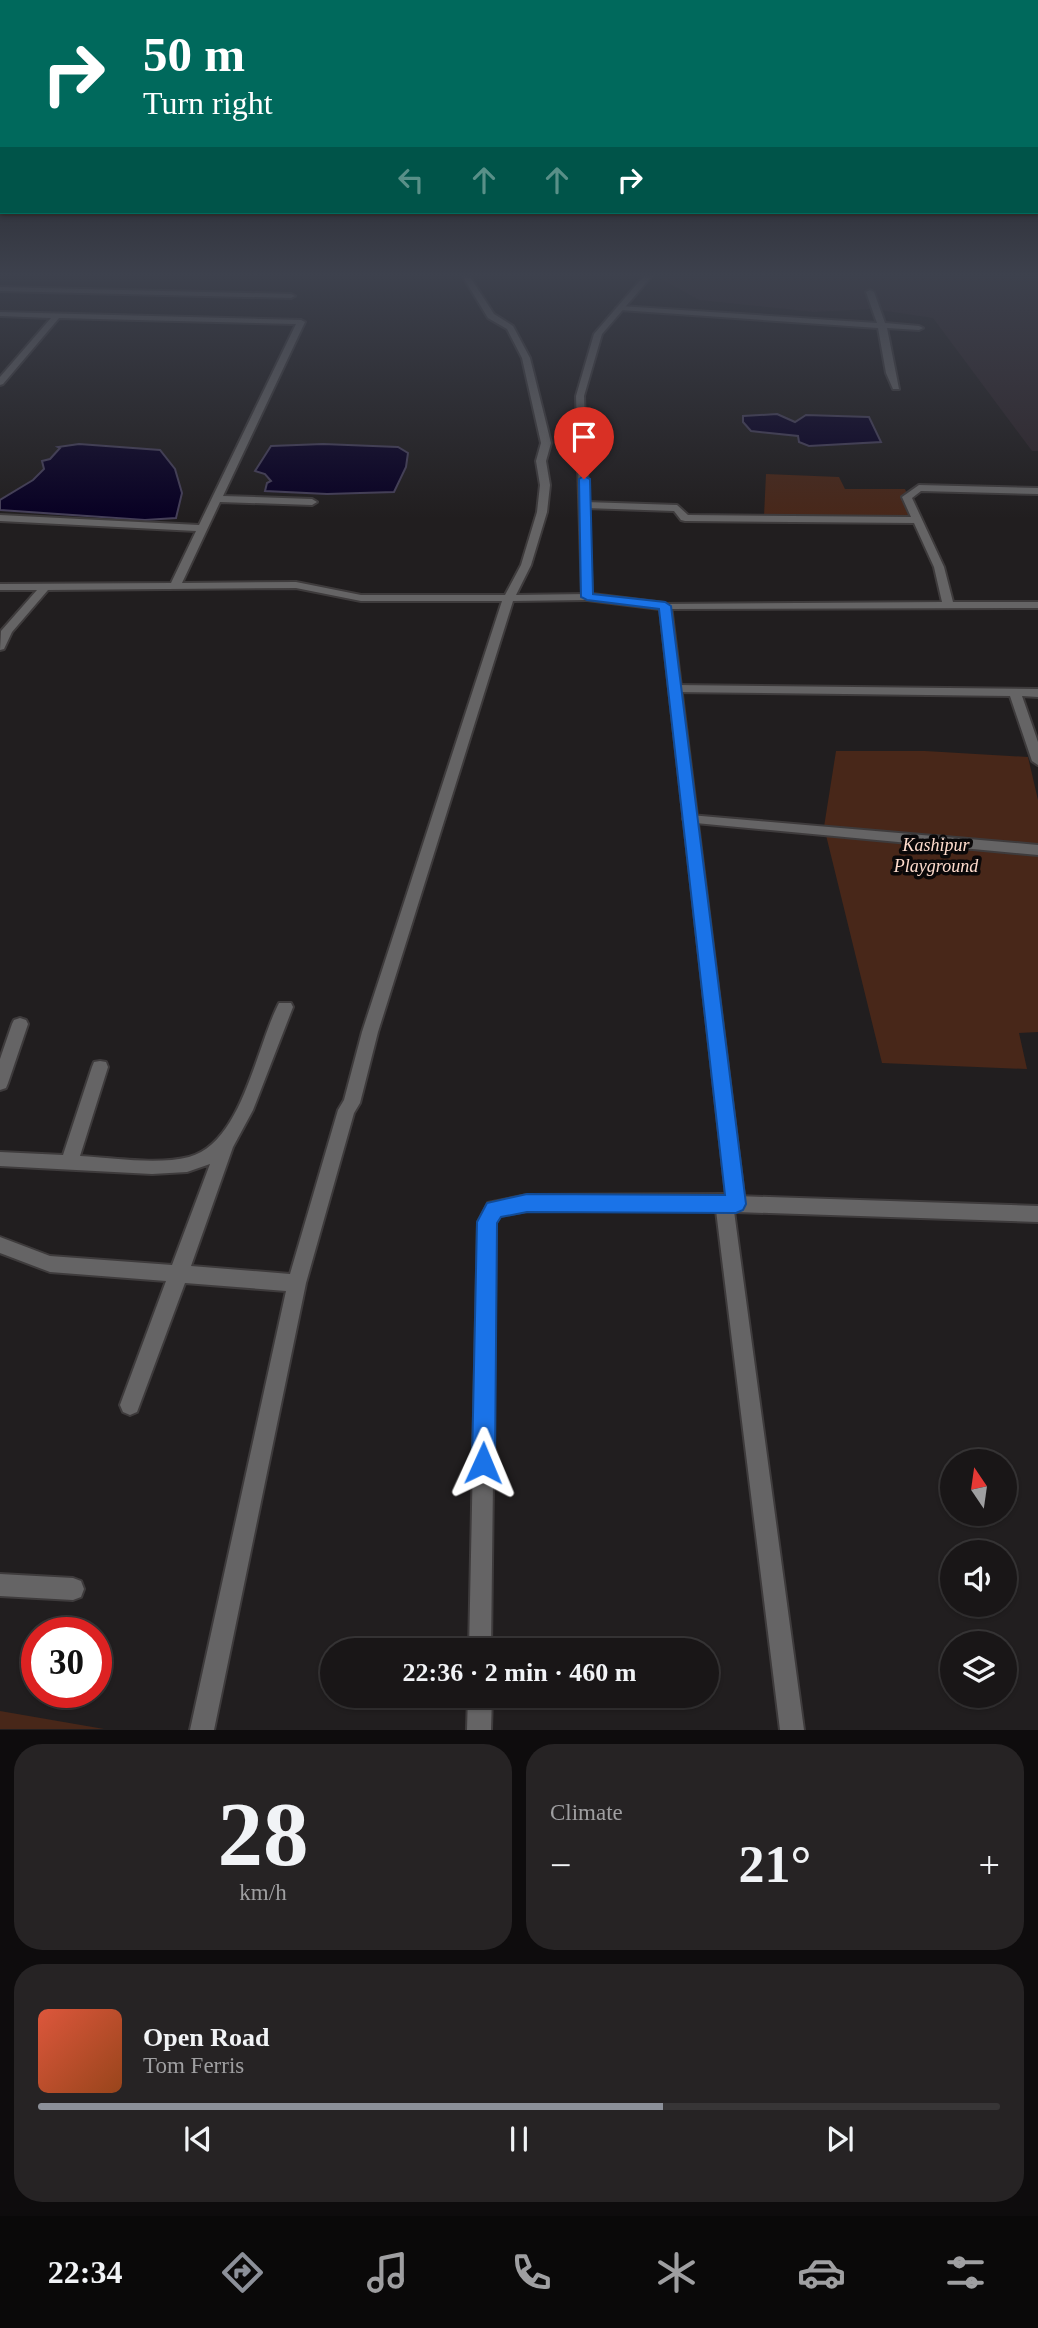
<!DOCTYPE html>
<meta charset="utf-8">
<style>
:root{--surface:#191617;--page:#262324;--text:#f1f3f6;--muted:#9f9fa1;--line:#373536;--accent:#8c9099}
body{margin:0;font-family:"Times New Roman",serif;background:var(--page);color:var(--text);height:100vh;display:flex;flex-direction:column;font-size:26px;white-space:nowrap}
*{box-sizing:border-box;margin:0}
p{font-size:23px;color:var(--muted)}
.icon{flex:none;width:38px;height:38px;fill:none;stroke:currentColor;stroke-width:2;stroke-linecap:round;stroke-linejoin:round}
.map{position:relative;height:1730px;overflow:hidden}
.sheet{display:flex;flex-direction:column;gap:14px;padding:14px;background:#0e0c0d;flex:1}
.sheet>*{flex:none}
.top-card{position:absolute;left:0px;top:0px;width:1040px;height:214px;box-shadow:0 2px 5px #0004,0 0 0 2px var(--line);background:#00695c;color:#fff;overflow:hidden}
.needle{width:46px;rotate:347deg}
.controls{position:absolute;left:940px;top:1449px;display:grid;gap:14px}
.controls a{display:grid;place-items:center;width:77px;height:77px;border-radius:50%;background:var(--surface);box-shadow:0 2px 5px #0004,0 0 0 2px var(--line);font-size:35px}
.speed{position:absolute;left:21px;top:1617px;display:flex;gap:14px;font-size:35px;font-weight:700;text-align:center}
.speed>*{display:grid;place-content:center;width:91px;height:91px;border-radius:50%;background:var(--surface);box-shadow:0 2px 5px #0004,0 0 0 2px var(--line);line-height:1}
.speed .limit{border:10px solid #d22;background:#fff;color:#111}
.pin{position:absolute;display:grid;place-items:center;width:60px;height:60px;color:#fff;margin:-72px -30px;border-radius:50% 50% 50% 0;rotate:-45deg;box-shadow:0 0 7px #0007}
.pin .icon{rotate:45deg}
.me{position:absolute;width:77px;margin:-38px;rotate:1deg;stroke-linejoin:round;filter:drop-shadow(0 0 5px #0008)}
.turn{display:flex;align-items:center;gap:24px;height:147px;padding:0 28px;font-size:32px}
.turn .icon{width:91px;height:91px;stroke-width:2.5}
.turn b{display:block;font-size:49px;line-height:60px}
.lanes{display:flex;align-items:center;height:66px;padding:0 28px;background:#0003;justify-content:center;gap:35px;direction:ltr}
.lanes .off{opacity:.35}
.big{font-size:52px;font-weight:600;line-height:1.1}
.sheet .widget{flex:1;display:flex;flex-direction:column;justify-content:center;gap:10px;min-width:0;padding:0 24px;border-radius:28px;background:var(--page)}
.sheet .dial{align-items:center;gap:0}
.dial b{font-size:91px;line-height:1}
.song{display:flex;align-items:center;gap:21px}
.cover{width:84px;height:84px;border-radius:10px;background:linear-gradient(135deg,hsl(10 70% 55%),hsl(20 70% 35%))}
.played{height:7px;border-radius:4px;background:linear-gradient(90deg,var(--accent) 65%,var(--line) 65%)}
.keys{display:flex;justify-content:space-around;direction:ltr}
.heat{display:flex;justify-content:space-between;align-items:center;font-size:38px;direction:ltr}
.sheet .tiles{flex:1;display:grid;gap:14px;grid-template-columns:1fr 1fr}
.widget:last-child{grid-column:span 2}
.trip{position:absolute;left:320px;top:1638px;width:399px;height:70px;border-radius:35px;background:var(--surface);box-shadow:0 2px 5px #0004,0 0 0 2px var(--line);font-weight:600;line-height:70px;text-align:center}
.tab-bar{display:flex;height:112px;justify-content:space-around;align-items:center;background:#0a0909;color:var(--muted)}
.tab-bar .icon{width:49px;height:49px}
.tab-bar .on{color:var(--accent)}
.tab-bar b{font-size:32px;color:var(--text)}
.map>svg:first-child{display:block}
</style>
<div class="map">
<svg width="1038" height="1730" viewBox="0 0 1038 1730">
<rect width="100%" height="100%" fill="#211e1f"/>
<polygon fill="#2e252a" points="658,277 1038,277 1038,451 1032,451 933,318 873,309 814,312 699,300"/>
<g fill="#482719">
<polygon points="766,474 839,477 845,489 905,489 917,519 764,516"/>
<polygon points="836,751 925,751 1028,757 1038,800 1038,1032 1019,1033 1027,1069 882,1063 824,827"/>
<polygon points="0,1711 104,1729 0,1729"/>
</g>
<g fill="#080023" stroke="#453f58" stroke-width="2">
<polygon points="777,414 795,422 806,415 869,417 881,442 809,446 799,442 798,436 751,431 743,422 743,416"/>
<polygon points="79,444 160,450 175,469 182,493 176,518 145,520 0,510 0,500 33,480 44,469 42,461 50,459 60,448 58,447"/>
<polygon points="323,444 398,447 408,453 406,467 394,492 327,494 265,491 267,483 271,481 265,474 255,471 271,446"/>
</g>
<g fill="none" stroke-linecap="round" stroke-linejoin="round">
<g stroke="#3e3b3c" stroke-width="4">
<g id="minor">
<path d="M463 277H470L494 314 513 326 530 358 551 443 546 461 550 485 547 512 531 565 516 595 587 594 592 597 587 600 513 601 378 1032 360 1103 354 1113 306 1283 214 1730H190L286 1291 185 1283 137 1412 130 1415 123 1412 120 1405 166 1281 50 1272 0 1253V1237L50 1256 172 1265 210 1164 187 1172 152 1174 0 1166V1152L63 1155 92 1067 94 1062 100 1061 106 1062 108 1067 80 1156C113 1158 158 1165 189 1157 242 1143 256 1047 279 1003H291L293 1007 253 1110 233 1147 191 1266 290 1274 338 1110 344 1100 362 1032 502 601H361L296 588 48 590 12 632 4 649 0 650 1 631 37 590H0V584L171 583 196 531 0 521V515L199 525 296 324 59 318 3 384 0 385V377L51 318 0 316V312L301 320 305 322 223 496 312 499 317 502 312 505 220 502 182 583 296 582 361 595H505L521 565 537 512 540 485 536 461 541 443 522 358 507 329 488 318Z"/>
<polygon points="0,287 291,294 295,296 291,298 0,291"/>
<polygon points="870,290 874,292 885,323 919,326 923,328 919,330 887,328 899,389 893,389 886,373 878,328 620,310 616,308 620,306 877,323 866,292"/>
<polygon points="919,485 1038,488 1038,494 921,491 912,498 944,567 953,602 1038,602 1038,608 665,609 661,608 661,604 942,602 934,567 914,523 685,521 681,520 674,511 585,508 580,505 585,502 677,505 688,515 911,517 902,497"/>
<polygon points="675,685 1038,689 1038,697 1022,696 1038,742 1038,765 1032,761 1010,696 671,692 669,689 671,686"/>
<polygon points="690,815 1038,845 1038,855 685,822 683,819"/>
<polygon points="20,1018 26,1020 28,1024 8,1083 6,1088 0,1090 0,1059 12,1024 14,1020"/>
<polygon points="724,1194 731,1198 736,1196 1038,1206 1038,1222 736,1212 729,1208 527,1211 500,1216 496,1223 491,1650 469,1650 478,1222 488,1203 527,1195"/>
<polygon points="0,1574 73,1578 81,1581 84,1589 81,1597 73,1600 0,1596"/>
<polygon points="468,1696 492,1696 491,1730 467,1730"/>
</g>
</g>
<g stroke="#3e3b3c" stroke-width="4">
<polygon id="tertiary" points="643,277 651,277 602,334 584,396 592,594 665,603 671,606 745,1204 742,1209 734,1211 804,1730 780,1730 715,1202 718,1197 726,1195 660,609 587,600 582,597 576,396 594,334"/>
</g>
<use href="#minor" fill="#656465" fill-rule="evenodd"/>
<use href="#tertiary" fill="#656465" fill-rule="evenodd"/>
</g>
<linearGradient id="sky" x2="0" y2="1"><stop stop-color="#121011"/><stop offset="0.53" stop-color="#3d414d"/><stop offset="1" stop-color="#3d414d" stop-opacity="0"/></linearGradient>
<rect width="1038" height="519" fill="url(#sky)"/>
<polygon fill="#1a73e8" stroke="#114b97" stroke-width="2" points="584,476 590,479 593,594 665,602 671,606 746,1204 743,1210 736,1213 527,1212 501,1217 497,1223 495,1463 492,1471 483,1475 475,1471 472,1463 477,1222 487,1203 527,1194 725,1195 659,609 587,600 581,597 579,479"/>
<g text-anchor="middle" stroke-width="7" stroke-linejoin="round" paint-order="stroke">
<g font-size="18" font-style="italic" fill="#fedbcc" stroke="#0a0809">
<text x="936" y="851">Kashipur<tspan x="936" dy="21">Playground</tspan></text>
</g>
</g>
</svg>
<div class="controls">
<a><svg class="needle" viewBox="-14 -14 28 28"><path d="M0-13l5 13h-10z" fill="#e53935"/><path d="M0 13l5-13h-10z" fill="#9f9fa1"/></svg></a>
<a><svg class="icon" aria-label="sound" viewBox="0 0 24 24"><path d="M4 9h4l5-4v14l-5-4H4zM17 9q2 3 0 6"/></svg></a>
<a><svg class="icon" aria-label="layers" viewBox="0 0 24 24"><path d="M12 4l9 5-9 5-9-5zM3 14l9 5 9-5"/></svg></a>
</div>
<div class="speed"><div class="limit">30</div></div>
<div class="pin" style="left:584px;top:479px;background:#d93025"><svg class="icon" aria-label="arrive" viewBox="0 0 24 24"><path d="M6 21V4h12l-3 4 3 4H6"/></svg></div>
<svg class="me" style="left:483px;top:1463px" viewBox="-20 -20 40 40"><path d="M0-17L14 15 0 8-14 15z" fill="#1a73e8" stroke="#fff" stroke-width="4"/></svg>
<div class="trip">22:36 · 2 min · 460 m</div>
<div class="top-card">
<div class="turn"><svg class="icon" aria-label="right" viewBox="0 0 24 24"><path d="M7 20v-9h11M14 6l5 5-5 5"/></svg><div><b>50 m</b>Turn right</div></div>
<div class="lanes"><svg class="icon off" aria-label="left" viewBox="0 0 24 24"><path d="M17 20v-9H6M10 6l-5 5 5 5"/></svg><svg class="icon off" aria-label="ahead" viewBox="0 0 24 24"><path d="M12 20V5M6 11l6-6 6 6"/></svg><svg class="icon off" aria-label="ahead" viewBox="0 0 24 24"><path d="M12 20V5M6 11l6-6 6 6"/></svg><svg class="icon" aria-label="right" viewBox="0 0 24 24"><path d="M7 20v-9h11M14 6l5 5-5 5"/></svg></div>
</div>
</div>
<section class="sheet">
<div class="tiles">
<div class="widget dial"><b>28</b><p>km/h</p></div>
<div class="widget"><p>Climate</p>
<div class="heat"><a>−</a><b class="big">21°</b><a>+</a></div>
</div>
<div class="widget">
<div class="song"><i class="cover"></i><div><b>Open Road</b><p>Tom Ferris</p></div></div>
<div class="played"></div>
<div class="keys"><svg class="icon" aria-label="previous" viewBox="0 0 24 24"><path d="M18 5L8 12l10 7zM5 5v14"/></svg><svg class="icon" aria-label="pause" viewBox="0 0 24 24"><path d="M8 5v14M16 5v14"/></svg><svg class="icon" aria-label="next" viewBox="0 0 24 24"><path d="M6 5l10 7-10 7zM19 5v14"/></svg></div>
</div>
</div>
</section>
<nav class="tab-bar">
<b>22:34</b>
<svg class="icon on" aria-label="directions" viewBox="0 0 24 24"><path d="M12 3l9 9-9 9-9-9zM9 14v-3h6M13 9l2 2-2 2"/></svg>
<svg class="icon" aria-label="music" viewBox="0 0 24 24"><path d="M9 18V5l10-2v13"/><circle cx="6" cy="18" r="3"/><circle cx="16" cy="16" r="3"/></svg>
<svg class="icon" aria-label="phone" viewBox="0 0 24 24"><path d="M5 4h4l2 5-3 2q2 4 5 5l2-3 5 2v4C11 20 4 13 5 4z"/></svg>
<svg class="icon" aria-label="climate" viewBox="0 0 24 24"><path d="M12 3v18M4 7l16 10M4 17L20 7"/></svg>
<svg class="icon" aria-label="car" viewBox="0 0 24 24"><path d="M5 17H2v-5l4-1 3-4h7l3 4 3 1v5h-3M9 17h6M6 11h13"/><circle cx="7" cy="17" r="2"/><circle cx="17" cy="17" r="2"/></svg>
<svg class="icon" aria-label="filters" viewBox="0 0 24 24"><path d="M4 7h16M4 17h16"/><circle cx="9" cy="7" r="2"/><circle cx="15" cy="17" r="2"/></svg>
</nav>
